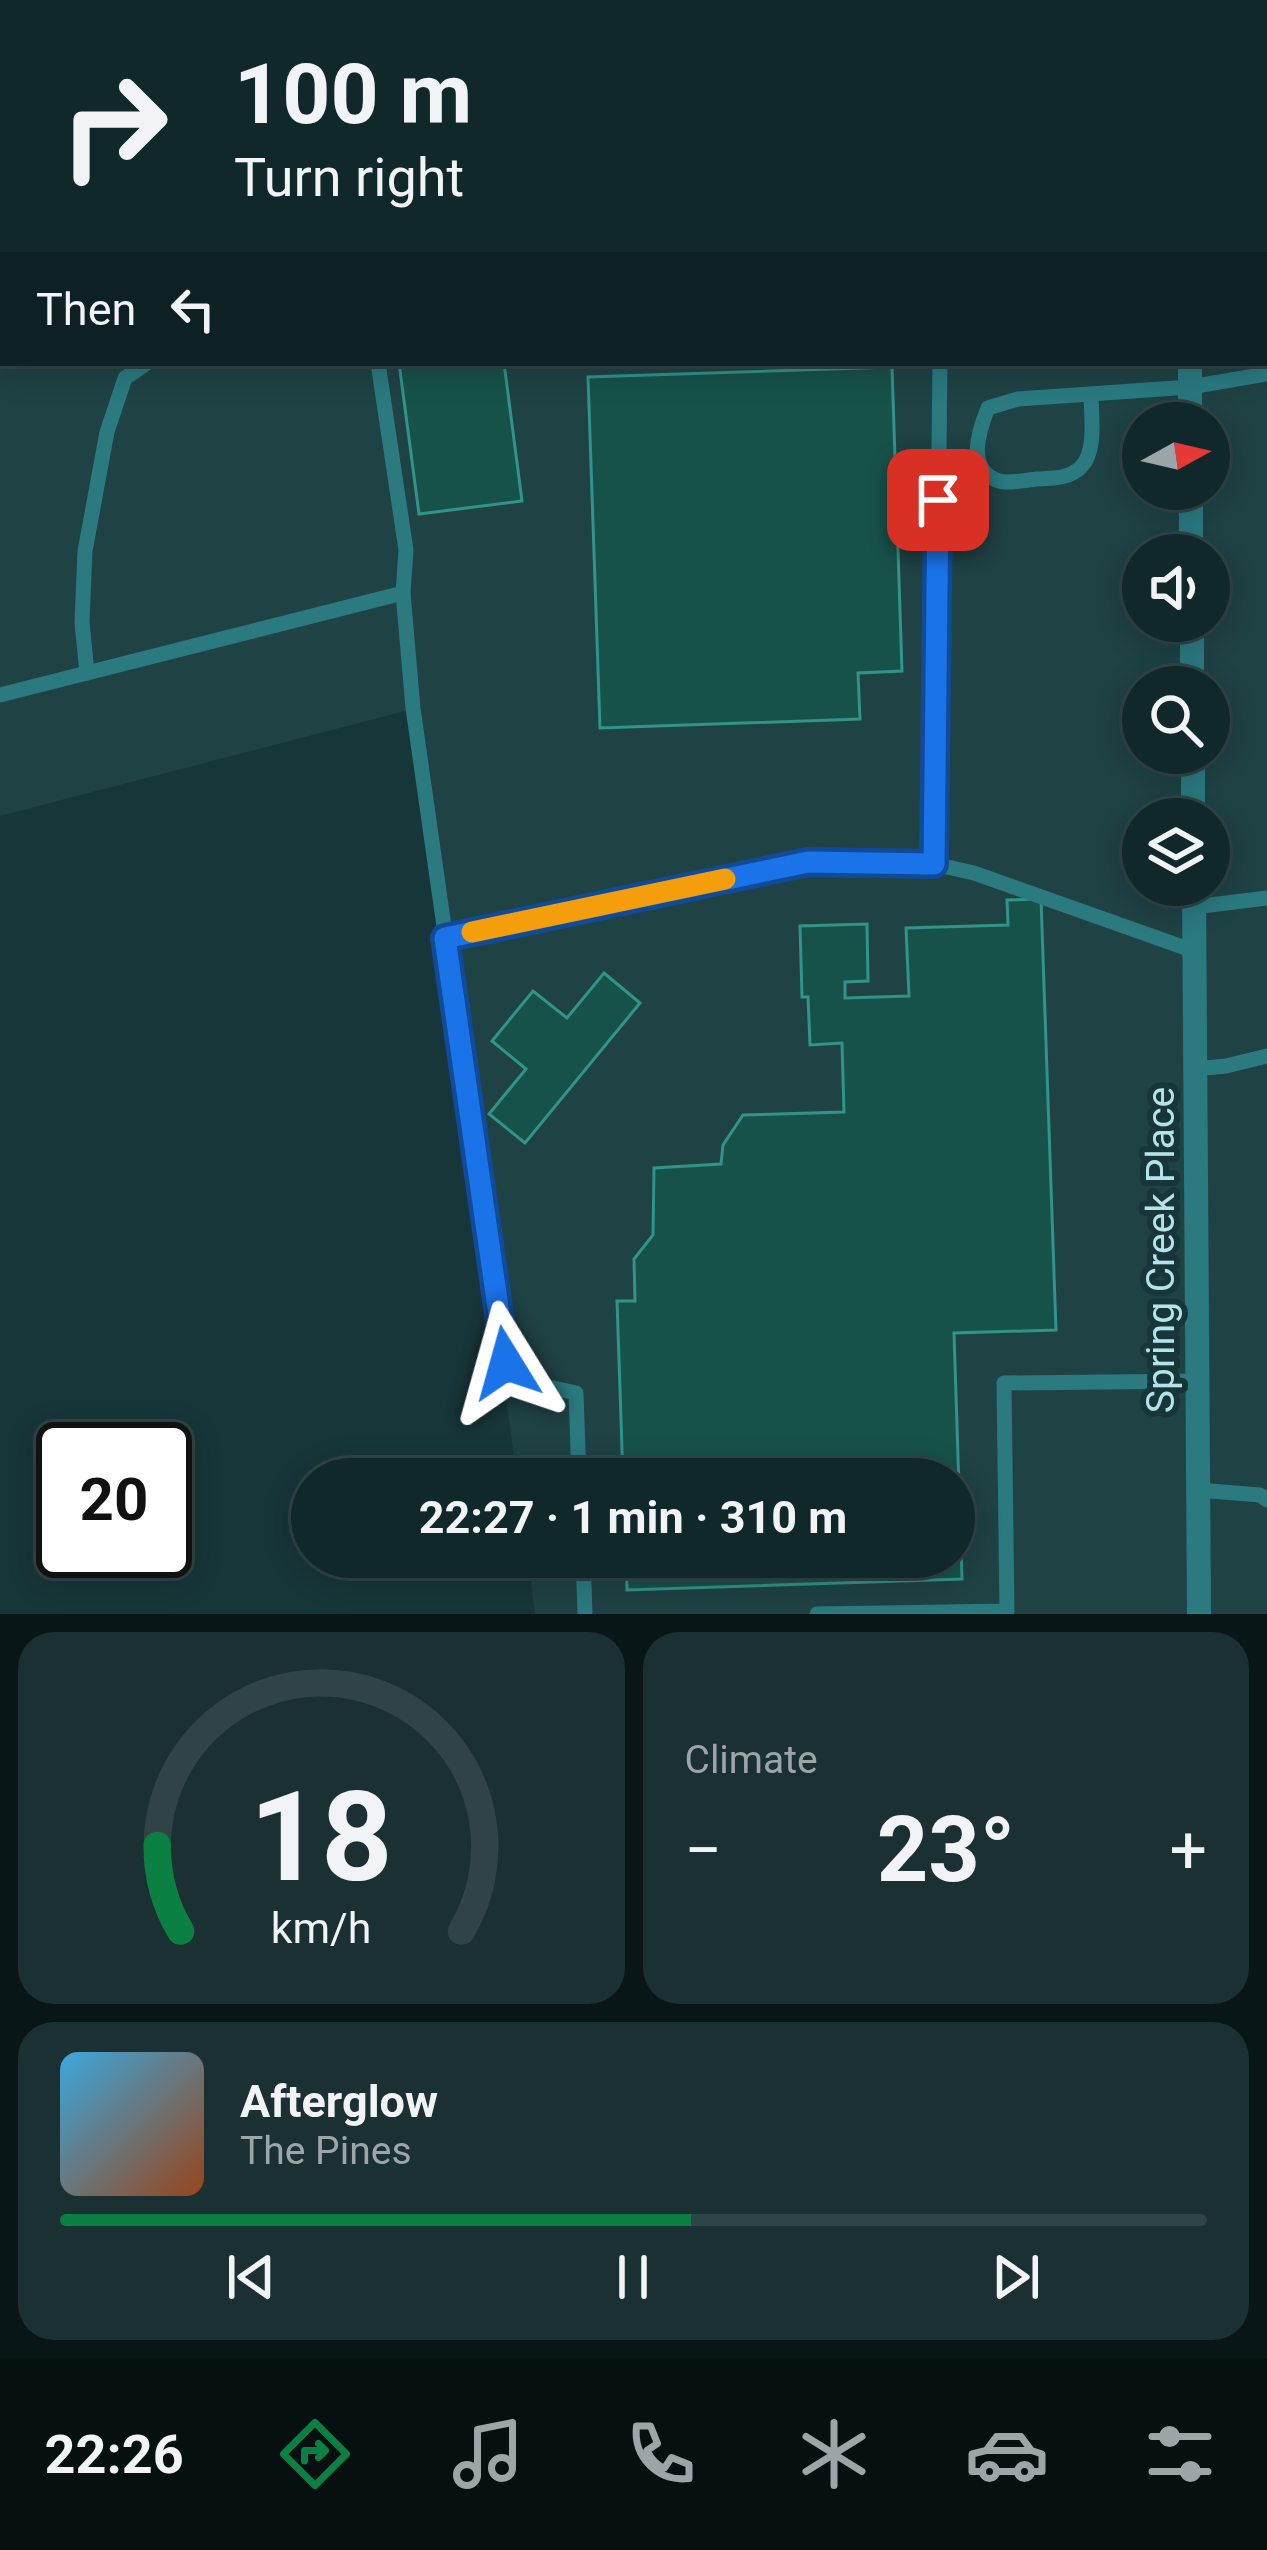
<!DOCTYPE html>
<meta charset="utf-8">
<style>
:root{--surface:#11282b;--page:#1a3033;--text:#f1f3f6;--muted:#9ca6a9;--line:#304447;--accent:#0b8043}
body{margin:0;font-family:Roboto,sans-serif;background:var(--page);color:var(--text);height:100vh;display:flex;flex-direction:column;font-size:45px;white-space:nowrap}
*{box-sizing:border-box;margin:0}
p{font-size:39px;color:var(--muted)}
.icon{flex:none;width:66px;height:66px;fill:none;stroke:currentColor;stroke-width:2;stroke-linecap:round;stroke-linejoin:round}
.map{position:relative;height:1614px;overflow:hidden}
.sheet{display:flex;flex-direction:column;gap:18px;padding:18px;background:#091618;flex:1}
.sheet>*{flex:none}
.guide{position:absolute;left:0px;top:0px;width:1269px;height:366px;box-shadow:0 6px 30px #0003,0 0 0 3px var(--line);background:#11282b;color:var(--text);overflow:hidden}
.needle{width:78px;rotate:82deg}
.controls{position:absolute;left:1122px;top:402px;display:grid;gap:24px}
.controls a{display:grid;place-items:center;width:108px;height:108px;border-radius:50%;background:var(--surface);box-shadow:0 6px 30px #0003,0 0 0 3px var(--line);font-size:60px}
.speed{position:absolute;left:36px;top:1422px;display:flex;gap:24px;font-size:60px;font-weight:700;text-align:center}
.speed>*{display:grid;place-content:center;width:156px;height:156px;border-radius:50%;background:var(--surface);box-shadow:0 6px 30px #0003,0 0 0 3px var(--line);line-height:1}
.speed .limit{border:6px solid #111;border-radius:18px;background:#fff;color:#111}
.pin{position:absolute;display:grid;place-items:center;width:102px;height:102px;color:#fff;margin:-51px;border-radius:24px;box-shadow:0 6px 18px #0006}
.me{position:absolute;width:132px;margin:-66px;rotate:352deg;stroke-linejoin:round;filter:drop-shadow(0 0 9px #0008)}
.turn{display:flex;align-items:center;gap:42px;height:252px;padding:0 36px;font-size:54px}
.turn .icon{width:156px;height:156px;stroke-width:2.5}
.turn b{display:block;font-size:84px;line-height:102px}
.then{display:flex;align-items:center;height:114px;padding:0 36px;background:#0003;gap:24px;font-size:45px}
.big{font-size:90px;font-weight:700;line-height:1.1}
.sheet .tile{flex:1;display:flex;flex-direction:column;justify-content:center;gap:18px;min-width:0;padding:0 42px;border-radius:36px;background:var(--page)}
.sheet .dial{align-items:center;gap:0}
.dial svg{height:312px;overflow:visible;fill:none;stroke:var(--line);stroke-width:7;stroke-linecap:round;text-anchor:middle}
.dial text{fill:var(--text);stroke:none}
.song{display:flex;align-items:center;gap:36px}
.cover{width:144px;height:144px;border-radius:18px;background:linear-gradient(135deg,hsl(200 70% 55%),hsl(20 70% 35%))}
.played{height:12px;border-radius:6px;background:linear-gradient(90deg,var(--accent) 55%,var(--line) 55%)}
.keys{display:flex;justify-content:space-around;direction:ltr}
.heat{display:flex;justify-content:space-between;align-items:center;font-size:66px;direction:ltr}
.sheet .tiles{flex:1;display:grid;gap:18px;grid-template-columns:1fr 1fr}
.tile:last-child{grid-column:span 2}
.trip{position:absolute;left:291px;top:1458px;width:684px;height:120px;border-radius:60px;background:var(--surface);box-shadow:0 6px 30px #0003,0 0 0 3px var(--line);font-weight:700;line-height:120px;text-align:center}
.dock{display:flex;height:192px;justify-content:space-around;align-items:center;background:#071011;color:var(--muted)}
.dock .icon{width:84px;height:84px}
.dock .selected{color:var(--accent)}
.dock b{font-size:54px;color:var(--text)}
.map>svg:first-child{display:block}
</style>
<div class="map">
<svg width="1267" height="1614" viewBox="0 0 1267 1614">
<rect width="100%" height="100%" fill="#173639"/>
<path fill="#1f4245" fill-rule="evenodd" d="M1267 158V1614H535L528 1557H954V1479H517L413 709 0 816V346L3 345V363H1266ZM1143 423H1209V489H1143ZM1143 555H1209V621H1143ZM1143 687H1209V753H1143ZM1143 819H1209V885H1143Z"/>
<g fill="#17524a" stroke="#309487" stroke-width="3">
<polygon points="399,363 504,363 522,501 419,514"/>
<polygon points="892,367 902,671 858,673 860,719 600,728 588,377"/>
<polygon points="1041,899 1056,1330 954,1333 962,1579 627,1590 626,1557 954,1557 954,1479 623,1479 617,1301 635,1301 634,1259 653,1235 654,1168 721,1164 723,1145 743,1115 844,1112 842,1043 810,1045 808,997 802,997 800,926 867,924 868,981 845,982 845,998 909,996 906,928 1008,925 1007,900"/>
<polygon points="604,973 640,1003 525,1143 489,1114 526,1069 492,1041 533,991 567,1018"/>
</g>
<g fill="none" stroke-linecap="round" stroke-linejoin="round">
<g stroke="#2a7a80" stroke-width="15">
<polyline points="378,363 406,550 403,593 413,708 506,1363 540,1385 576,1393 579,1479"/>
<path d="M1091 394C1091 415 1097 451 1081 467 1069 479 1053 478 1037 479 1026 480 1009 484 999 481 965 471 979 430 988 408L1018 399 1190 387 1267 374"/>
<polyline points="87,673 82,622 85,551 107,432 125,378 147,363"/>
<polyline points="0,695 403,593"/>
<polyline points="934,864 940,363"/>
<polyline points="1194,907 1267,898"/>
<polyline points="445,937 808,862 934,864 974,873 1194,951"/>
<polyline points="1195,1069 1226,1066 1267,1056"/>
<polyline points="1198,1490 1260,1495 1267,1500"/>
<polyline points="583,1557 585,1614"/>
<polyline points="817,1614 1007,1611 1004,1383 1198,1381"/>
</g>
<g stroke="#2a7a80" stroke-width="24">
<polyline points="1190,363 1190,423"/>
<polyline points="1191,489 1191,555"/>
<polyline points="1192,621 1192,687"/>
<polyline points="1193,753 1193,819"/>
<polyline points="1194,885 1199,1614"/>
</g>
<g stroke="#439ea6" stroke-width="24">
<polyline points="195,3 215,0"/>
<polyline points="0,31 3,31"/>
</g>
<g stroke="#a6d1d5" stroke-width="14">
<g id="rail">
<polyline points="1266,92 1267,91"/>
<polyline points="0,229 3,229"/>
<polyline points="0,276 3,275"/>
</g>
</g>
<use href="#rail" stroke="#173639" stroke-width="9" stroke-dasharray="27" stroke-linecap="butt"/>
</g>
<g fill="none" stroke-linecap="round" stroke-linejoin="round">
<g stroke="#114b97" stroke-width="30">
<polyline id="route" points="506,1363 445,938 808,862 934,864 938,500"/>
</g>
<use href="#route" stroke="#1a73e8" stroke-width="21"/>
<polyline stroke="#f59e0b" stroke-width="21" points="472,932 725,879"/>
</g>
<g text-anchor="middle" stroke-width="12" stroke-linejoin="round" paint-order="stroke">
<g font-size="39" fill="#b6e3e7" stroke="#173639">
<text transform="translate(1160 1250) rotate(-90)" y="14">Spring Creek Place</text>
</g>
</g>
</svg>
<div class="controls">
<a><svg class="needle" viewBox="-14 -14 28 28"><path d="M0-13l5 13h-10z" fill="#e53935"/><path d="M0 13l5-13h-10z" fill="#9ca6a9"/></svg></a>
<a><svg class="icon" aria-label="sound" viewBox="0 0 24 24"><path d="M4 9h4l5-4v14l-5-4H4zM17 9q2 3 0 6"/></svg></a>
<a><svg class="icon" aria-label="search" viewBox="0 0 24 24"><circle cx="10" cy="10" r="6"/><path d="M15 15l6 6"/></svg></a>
<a><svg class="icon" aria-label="layers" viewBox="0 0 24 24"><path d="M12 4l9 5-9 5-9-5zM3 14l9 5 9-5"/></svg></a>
</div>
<div class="speed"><div class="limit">20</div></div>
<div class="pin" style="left:938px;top:500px;background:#d93025"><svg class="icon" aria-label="arrive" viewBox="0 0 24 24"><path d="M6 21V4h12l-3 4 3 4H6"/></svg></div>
<svg class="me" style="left:506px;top:1363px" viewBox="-20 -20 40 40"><path d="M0-17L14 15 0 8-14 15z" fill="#1a73e8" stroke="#fff" stroke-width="4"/></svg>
<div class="trip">22:27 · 1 min · 310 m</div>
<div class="guide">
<div class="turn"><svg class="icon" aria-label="right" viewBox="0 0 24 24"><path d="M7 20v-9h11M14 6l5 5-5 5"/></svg><div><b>100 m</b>Turn right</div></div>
<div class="then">Then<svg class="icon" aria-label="left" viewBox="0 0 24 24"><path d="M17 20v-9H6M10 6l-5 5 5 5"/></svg></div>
</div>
</div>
<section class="sheet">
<div class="tiles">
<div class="tile dial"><svg viewBox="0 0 100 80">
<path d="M14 69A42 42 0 1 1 86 69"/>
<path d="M14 69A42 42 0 0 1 8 47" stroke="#0b8043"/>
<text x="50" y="56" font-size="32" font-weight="700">18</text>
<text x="50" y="72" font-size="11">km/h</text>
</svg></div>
<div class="tile"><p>Climate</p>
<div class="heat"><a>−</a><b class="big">23°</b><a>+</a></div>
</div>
<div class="tile">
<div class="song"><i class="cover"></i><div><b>Afterglow</b><p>The Pines</p></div></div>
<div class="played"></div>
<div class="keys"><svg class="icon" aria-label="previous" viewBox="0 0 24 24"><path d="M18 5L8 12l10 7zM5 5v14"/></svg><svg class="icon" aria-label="pause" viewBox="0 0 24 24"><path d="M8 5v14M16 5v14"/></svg><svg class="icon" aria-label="next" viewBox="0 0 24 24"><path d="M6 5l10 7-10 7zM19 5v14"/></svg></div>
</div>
</div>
</section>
<nav class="dock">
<b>22:26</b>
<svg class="icon selected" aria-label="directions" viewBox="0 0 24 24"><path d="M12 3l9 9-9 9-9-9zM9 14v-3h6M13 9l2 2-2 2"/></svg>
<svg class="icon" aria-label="music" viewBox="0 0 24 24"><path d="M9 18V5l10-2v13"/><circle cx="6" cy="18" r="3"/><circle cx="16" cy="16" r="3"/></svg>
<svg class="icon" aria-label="phone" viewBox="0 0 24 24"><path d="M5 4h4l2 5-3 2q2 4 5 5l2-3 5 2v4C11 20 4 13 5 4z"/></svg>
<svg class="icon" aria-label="climate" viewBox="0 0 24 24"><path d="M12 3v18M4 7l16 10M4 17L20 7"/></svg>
<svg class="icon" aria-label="car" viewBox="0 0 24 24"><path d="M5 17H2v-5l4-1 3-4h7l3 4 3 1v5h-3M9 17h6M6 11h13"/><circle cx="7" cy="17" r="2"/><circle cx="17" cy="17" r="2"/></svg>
<svg class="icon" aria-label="filters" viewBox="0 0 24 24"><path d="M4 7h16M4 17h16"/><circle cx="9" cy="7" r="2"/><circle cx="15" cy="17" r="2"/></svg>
</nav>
